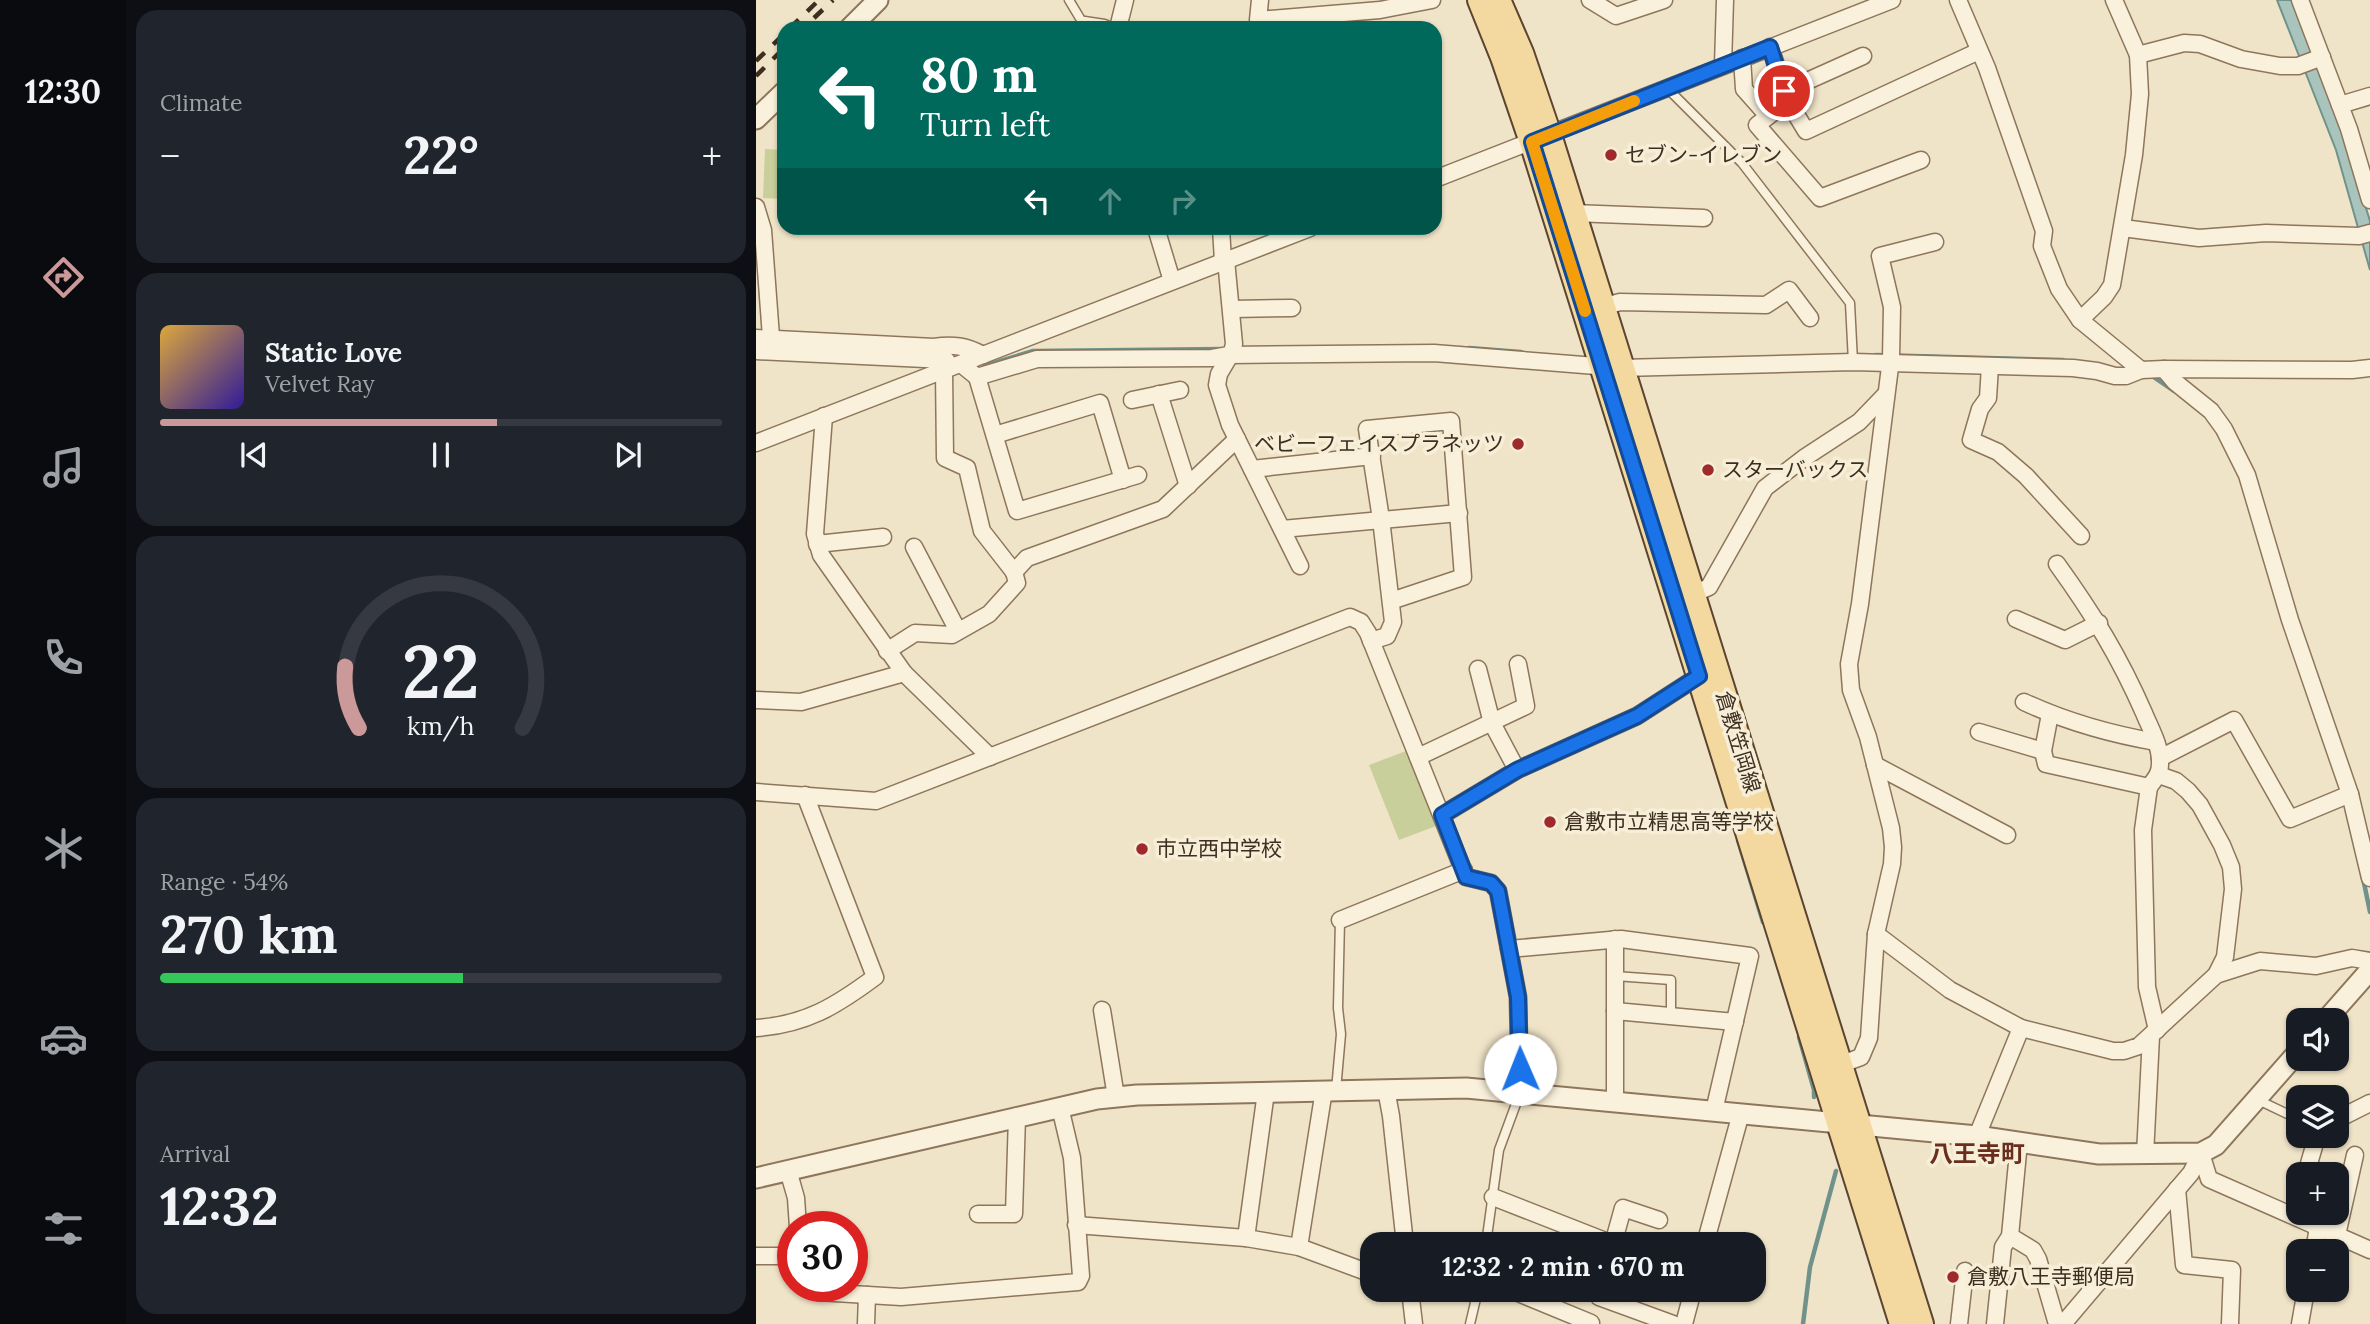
<!DOCTYPE html>
<meta charset="utf-8">
<style>
:root{--surface:#171b24;--page:#20242c;--text:#f1f3f6;--muted:#9ea1a6;--line:#363941;--accent:#cc999b}
body{margin:0;font-family:Lora,"Noto Sans JP",serif;background:var(--page);color:var(--text);height:100vh;display:flex;flex-direction:column;font-size:26px;white-space:nowrap}
*{box-sizing:border-box;margin:0}
p{font-size:23px;color:var(--muted)}
.icon{flex:none;width:38px;height:38px;fill:none;stroke:currentColor;stroke-width:2;stroke-linecap:round;stroke-linejoin:round}
.map{position:relative;flex:1;overflow:hidden}
.sheet{display:flex;flex-direction:column;gap:10px;padding:10px;background:#0d0f14;width:630px}
.sheet>*{flex:none}
.top-card{position:absolute;left:21px;top:21px;width:665px;height:214px;border-radius:21px;box-shadow:0 2px 5px #0004;background:#00695c;color:#fff;overflow:hidden}
.buttons{position:absolute;left:1530px;top:1008px;display:grid;gap:14px}
.buttons a{display:grid;place-items:center;width:63px;height:63px;border-radius:14px;background:var(--surface);box-shadow:0 2px 5px #0004;font-size:35px}
.speed{position:absolute;left:21px;top:1211px;display:flex;gap:14px;font-size:35px;font-weight:700;text-align:center}
.speed>*{display:grid;place-content:center;width:91px;height:91px;border-radius:50%;background:var(--surface);box-shadow:0 2px 5px #0004;line-height:1}
.speed .limit{border:10px solid #d22;background:#fff;color:#111}
.pin{position:absolute;display:grid;place-items:center;width:60px;height:60px;color:#fff;margin:-30px;border:4px solid #fff;border-radius:50%;box-shadow:0 2px 7px #0007}
.me{position:absolute;width:77px;margin:-38px;rotate:359deg;stroke-linejoin:round;filter:drop-shadow(0 0 5px #0008)}
.turn{display:flex;align-items:center;gap:24px;height:147px;padding:0 28px;font-size:32px}
.turn .icon{width:91px;height:91px;stroke-width:2.5}
.turn b{display:block;font-size:49px;line-height:60px}
.lanes{display:flex;align-items:center;height:66px;padding:0 28px;background:#0003;justify-content:center;gap:35px;direction:ltr}
.lanes .off{opacity:.35}
.big{font-size:52px;font-weight:700;line-height:1.1}
.sheet .widget{flex:1;display:flex;flex-direction:column;justify-content:center;gap:10px;min-width:0;padding:0 24px;border-radius:21px;background:var(--page)}
.sheet .dial{align-items:center;gap:0}
.dial svg{height:182px;overflow:visible;fill:none;stroke:var(--line);stroke-width:7;stroke-linecap:round;text-anchor:middle}
.dial text{fill:var(--text);stroke:none}
.song{display:flex;align-items:center;gap:21px}
.cover{width:84px;height:84px;border-radius:10px;background:linear-gradient(135deg,hsl(40 70% 55%),hsl(250 70% 35%))}
.played{height:7px;border-radius:4px;background:linear-gradient(90deg,var(--accent) 60%,var(--line) 60%)}
.keys{display:flex;justify-content:space-around;direction:ltr}
.heat{display:flex;justify-content:space-between;align-items:center;font-size:38px;direction:ltr}
.charge{height:10px;border-radius:5px;background:linear-gradient(90deg,#34c759 54%,var(--line) 0)}
.trip{position:absolute;left:604px;top:1232px;width:406px;height:70px;border-radius:21px;background:var(--surface);box-shadow:0 2px 5px #0004;font-weight:700;line-height:70px;text-align:center}
main{display:flex;flex:1;min-height:0}
.dock{display:flex;flex-direction:column;width:126px;justify-content:space-around;align-items:center;background:#090b0e;color:var(--muted)}
.dock .icon{width:49px;height:49px}
.dock .on{color:var(--accent)}
.dock b{font-size:32px;color:var(--text)}
.map>svg:first-child{display:block}
</style>
<main>
<nav class="dock">
<b>12:30</b>
<svg class="icon on" aria-label="directions" viewBox="0 0 24 24"><path d="M12 3l9 9-9 9-9-9zM9 14v-3h6M13 9l2 2-2 2"/></svg>
<svg class="icon" aria-label="music" viewBox="0 0 24 24"><path d="M9 18V5l10-2v13"/><circle cx="6" cy="18" r="3"/><circle cx="16" cy="16" r="3"/></svg>
<svg class="icon" aria-label="phone" viewBox="0 0 24 24"><path d="M5 4h4l2 5-3 2q2 4 5 5l2-3 5 2v4C11 20 4 13 5 4z"/></svg>
<svg class="icon" aria-label="climate" viewBox="0 0 24 24"><path d="M12 3v18M4 7l16 10M4 17L20 7"/></svg>
<svg class="icon" aria-label="car" viewBox="0 0 24 24"><path d="M5 17H2v-5l4-1 3-4h7l3 4 3 1v5h-3M9 17h6M6 11h13"/><circle cx="7" cy="17" r="2"/><circle cx="17" cy="17" r="2"/></svg>
<svg class="icon" aria-label="filters" viewBox="0 0 24 24"><path d="M4 7h16M4 17h16"/><circle cx="9" cy="7" r="2"/><circle cx="15" cy="17" r="2"/></svg>
</nav>
<section class="sheet">
<div class="widget"><p>Climate</p>
<div class="heat"><a>−</a><b class="big">22°</b><a>+</a></div>
</div>
<div class="widget">
<div class="song"><i class="cover"></i><div><b>Static Love</b><p>Velvet Ray</p></div></div>
<div class="played"></div>
<div class="keys"><svg class="icon" aria-label="previous" viewBox="0 0 24 24"><path d="M18 5L8 12l10 7zM5 5v14"/></svg><svg class="icon" aria-label="pause" viewBox="0 0 24 24"><path d="M8 5v14M16 5v14"/></svg><svg class="icon" aria-label="next" viewBox="0 0 24 24"><path d="M6 5l10 7-10 7zM19 5v14"/></svg></div>
</div>
<div class="widget dial"><svg viewBox="0 0 100 80">
<path d="M14 69A42 42 0 1 1 86 69"/>
<path d="M14 69A42 42 0 0 1 8 42" stroke="#cc999b"/>
<text x="50" y="56" font-size="32" font-weight="700">22</text>
<text x="50" y="72" font-size="11">km/h</text>
</svg></div>
<div class="widget"><p>Range · 54%</p><b class="big">270 km</b><div class="charge"></div></div>
<div class="widget"><p>Arrival</p><b class="big">12:32</b></div>
</section>
<div class="map">
<svg width="1614" height="1324" viewBox="0 0 1614 1324">
<rect width="100%" height="100%" fill="#f0e4c8"/>
<g fill="#c9cf9b">
<polygon points="9,149 28,150 28,199 7,198"/>
<polygon points="650,751 680,826 643,840 613,765"/>
</g>
<polygon fill="#a9c4bc" stroke="#6f938a" stroke-width="2" points="1521,0 1536,0 1583,121 1614,221 1614,270 1580,150"/>
<g fill="none" stroke-linecap="round" stroke-linejoin="round">
<g stroke="#6f938a" stroke-width="4.5">
<polyline points="713,348 765,352"/>
<polyline points="1120,355 1307,360"/>
<polyline points="223,362 231,365 277,351 466,349"/>
<polyline points="1396,376 1418,391"/>
<polyline points="982,840 1007,922"/>
<polyline points="1607,878 1614,912"/>
<polyline points="1043,1037 1058,1090 1058,1097"/>
<polyline points="1047,1324 1054,1267 1080,1171"/>
</g>
<g stroke="#8d765c" stroke-width="11">
<g id="service">
<polyline points="313,0 328,25"/>
<polyline points="911,88 986,163 1094,303 1097,362"/>
<polyline points="859,976 915,980 915,1016"/>
<polyline points="580,1090 585,1034 582,1008 584,920"/>
<polyline points="1500,1099 1542,1119"/>
<polyline points="730,1244 743,1150 764,1093"/>
<polyline points="714,1324 722,1290"/>
</g>
</g>
<g stroke="#8d765c" stroke-width="19">
<g id="minor">
<polyline points="504,0 502,20 624,10 676,0"/>
<polyline points="834,0 860,16 908,0"/>
<polyline points="1202,0 1231,68 1288,231 1286,246 1303,289 1324,320 1385,370"/>
<polyline points="1544,0 1593,129 1614,200"/>
<polyline points="328,25 348,28"/>
<polyline points="362,28 369,0"/>
<polyline points="1014,47 1032,101 1050,131 1223,51"/>
<polyline points="1382,55 1428,43 1444,44 1485,59 1524,66 1542,66 1566,57"/>
<polyline points="986,58 988,89 1012,116"/>
<polyline points="967,65 969,0"/>
<polyline points="1029,91 1107,56"/>
<polyline points="1032,101 1001,125 1064,198 1165,160"/>
<polyline points="1584,105 1614,96"/>
<polyline points="679,179 1136,0"/>
<polyline points="0,207 7,230 15,337"/>
<polyline points="817,213 948,218"/>
<polyline points="400,228 416,281"/>
<polyline points="465,228 467,261"/>
<polyline points="1367,228 1443,238 1510,233 1603,236 1614,233"/>
<polyline points="470,260 478,344 476,352 463,374 461,385 474,425 544,566"/>
<polyline points="846,307 864,302 1010,305 1033,290 1054,318"/>
<polyline points="476,309 536,308"/>
<polyline points="1324,320 1348,297 1356,285 1378,155 1384,94 1382,55 1358,0"/>
<path d="M0 338 178 347C197 344 210 346 227 355"/>
<polyline points="0,351 190,360 195,367"/>
<polyline points="205,364 221,377 281,359 456,358 473,355 678,353 865,368 1097,362 1317,368 1341,371 1359,376 1370,376 1385,370 1408,369 1596,370 1614,368"/>
<polyline points="1234,366 1232,398 1224,409 1215,440 1242,452 1270,476 1325,536"/>
<polyline points="1408,369 1419,382 1455,411 1468,429 1491,475 1534,620 1594,794 1614,878"/>
<polyline points="188,370 189,458 211,468 226,531 258,572 271,558 407,509 481,439"/>
<polyline points="221,377 261,511 382,475"/>
<polyline points="403,394 432,486"/>
<polyline points="376,400 424,390"/>
<polyline points="68,416 59,534 65,555 148,673 234,757"/>
<polyline points="239,435 344,403 367,480"/>
<polyline points="0,443 554,228"/>
<polyline points="496,469 616,456"/>
<polyline points="526,529 703,513"/>
<polyline points="61,544 127,537"/>
<polyline points="158,547 202,631"/>
<polyline points="928,598 953,587 1009,488 1048,458 1103,422 1130,394"/>
<polyline points="1260,619 1309,640 1343,623"/>
<polyline points="615,641 631,636 637,622 625,519 611,429 695,421 707,577 635,601"/>
<polyline points="131,651 159,633 196,635 233,614 261,583 258,572"/>
<polyline points="722,669 736,723 761,770"/>
<polyline points="0,700 45,702 148,673"/>
<path d="M1268 702C1311 722 1354 734 1400 742"/>
<path d="M1294 714 1287 751 1290 764 1393 787C1399 779 1404 774 1404 764 1405 746 1394 728 1388 713 1363 656 1337 614 1301 564"/>
<polyline points="1223,732 1287,751"/>
<polyline points="662,757 770,706 762,664"/>
<polyline points="1404,758 1478,720 1534,819 1594,794"/>
<polyline points="1119,765 1251,835"/>
<polyline points="1393,787 1387,830 1391,987 1401,1030"/>
<polyline points="0,792 120,801 594,617 605,622 612,633 710,877 735,883 742,891 762,997 764,1093"/>
<polyline points="686,815 761,770 881,716 943,676"/>
<polyline points="584,920 708,870"/>
<polyline points="1120,934 1194,990 1265,1028 1357,1051 1368,1051 1383,1046 1460,975 1469,957 1477,889 1475,867 1466,845 1444,805 1432,791 1420,781 1403,775"/>
<polyline points="753,949 865,939 994,956 958,1111"/>
<polyline points="1460,975 1504,961 1560,966 1596,958 1614,961"/>
<polyline points="346,1010 360,1097"/>
<polyline points="859,1011 979,1022"/>
<path d="M0 1028C49 1025 80 1006 119 977L49 795"/>
<polyline points="1083,1065 1105,1057 1113,1038 1120,934 1136,864 1137,847 1135,828 1112,737 1095,690 1093,664 1104,604 1135,359 1136,307 1124,256 1179,242"/>
<polyline points="630,1089 635,1116 649,1244"/>
<polyline points="859,1102 859,939"/>
<polyline points="1580,1120 1614,1103"/>
<polyline points="1221,1136 1265,1028"/>
<polyline points="1445,1153 1453,1179 1614,1250"/>
<polyline points="1389,1155 1395,1036"/>
<polyline points="32,1170 40,1198 42,1227"/>
<polyline points="1550,1174 1561,1136"/>
<polyline points="1421,1189 1428,1265 1476,1270 1474,1324"/>
<polyline points="737,1197 857,1244"/>
<polyline points="222,1214 258,1214 261,1116"/>
<polyline points="320,1225 490,1238 543,1247 616,1274"/>
<polyline points="1581,1235 1599,1155"/>
<polyline points="1254,1236 1277,1250 1282,1259 1301,1324"/>
<polyline points="490,1238 510,1092"/>
<polyline points="857,1244 867,1208 903,1220"/>
<polyline points="949,1244 985,1113"/>
<polyline points="543,1247 568,1090"/>
<polyline points="1558,1251 1562,1227"/>
<polyline points="0,1256 37,1256"/>
<polyline points="56,1286 62,1292 145,1297 322,1282 325,1276 316,1158 304,1107"/>
<polyline points="654,1290 658,1324"/>
<polyline points="755,1290 835,1323"/>
<polyline points="843,1297 917,1324"/>
<polyline points="110,1324 111,1295"/>
<polyline points="928,1324 937,1290"/>
<polyline points="1203,1324 1209,1271"/>
<polyline points="1239,1324 1247,1247 1254,1236 1263,1142"/>
<polyline points="1307,1324 1435,1173 1445,1153"/>
<polyline points="1544,1324 1550,1290"/>
</g>
</g>
<g stroke="#8d765c" stroke-width="23">
<g id="tertiary">
<polyline points="94,28 122,0"/>
<polyline points="0,119 28,92"/>
<polyline points="1570,1020 1614,970"/>
<polyline points="0,1178 341,1099 381,1095 710,1088 1221,1136 1343,1154 1445,1153 1460,1145 1542,1052"/>
</g>
</g>
<g stroke="#5b4430" stroke-width="28">
<g id="primary">
<polyline points="724,0 747,57 776,142 1146,1324"/>
<polyline points="742,0 765,53 793,135 1165,1324"/>
</g>
</g>
<use href="#service" stroke="#faf1dc" stroke-width="8"/>
<use href="#minor" stroke="#faf1dc" stroke-width="16"/>
<use href="#tertiary" stroke="#faf1dc" stroke-width="19"/>
<use href="#primary" stroke="#f3d9a0" stroke-width="24"/>
<g stroke="#3d2e20" stroke-width="4.5" stroke-dasharray="12 12" stroke-linecap="butt">
<polyline points="58,18 77,0"/>
<polyline points="34,28 63,0"/>
<polyline points="0,61 28,34"/>
<polyline points="0,76 28,48"/>
</g>
</g>
<g fill="none" stroke-linecap="round" stroke-linejoin="round">
<g stroke="#114b97" stroke-width="18">
<polyline id="route" points="764,1069 762,997 742,891 735,883 710,877 686,815 761,770 881,716 943,676 776,142 1014,47 1028,91"/>
</g>
<use href="#route" stroke="#1a73e8" stroke-width="12"/>
<polyline stroke="#f59e0b" stroke-width="12" points="829,311 776,142 878,101"/>
</g>
<g fill="#9e2a2b" stroke="#f7eed8" stroke-width="2.5">
<circle cx="855" cy="155" r="7"/>
<circle cx="762" cy="444" r="7"/>
<circle cx="952" cy="470" r="7"/>
<circle cx="794" cy="822" r="7"/>
<circle cx="386" cy="849" r="7"/>
<circle cx="1197" cy="1277" r="7"/>
</g>
<g text-anchor="middle" stroke-width="7" stroke-linejoin="round" paint-order="stroke">
<g font-size="21" fill="#3d2e20" stroke="#f7eed8" text-anchor="start">
<text x="869" y="162">セブン-イレブン</text>
<text x="748" y="451" text-anchor="end">ベビーフェイスプラネッツ</text>
<text x="966" y="477">スターバックス</text>
<text x="808" y="829">倉敷市立精思高等学校</text>
<text x="400" y="856">市立西中学校</text>
<text x="1211" y="1284">倉敷八王寺郵便局</text>
</g>
<g font-size="21" fill="#3d2e20" stroke="#f7eed8">
<text transform="translate(982 742) rotate(73)" y="7">倉敷笠岡線</text>
</g>
<g font-size="24" font-weight="bold" fill="#6b2e1e" stroke="#f7eed8">
<text x="1221" y="1162">八王寺町</text>
</g>
</g>
</svg>
<div class="buttons">
<a><svg class="icon" aria-label="sound" viewBox="0 0 24 24"><path d="M4 9h4l5-4v14l-5-4H4zM17 9q2 3 0 6"/></svg></a>
<a><svg class="icon" aria-label="layers" viewBox="0 0 24 24"><path d="M12 4l9 5-9 5-9-5zM3 14l9 5 9-5"/></svg></a>
<a>+</a>
<a>−</a>
</div>
<div class="speed"><div class="limit">30</div></div>
<div class="pin" style="left:1028px;top:91px;background:#d93025"><svg class="icon" aria-label="arrive" viewBox="0 0 24 24"><path d="M6 21V4h12l-3 4 3 4H6"/></svg></div>
<svg class="me" style="left:764px;top:1069px" viewBox="-20 -20 40 40"><circle r="19" fill="#fff"/><path d="M0-13L10 11 0 6-10 11z" fill="#1a73e8"/></svg>
<div class="trip">12:32 · 2 min · 670 m</div>
<div class="top-card">
<div class="turn"><svg class="icon" aria-label="left" viewBox="0 0 24 24"><path d="M17 20v-9H6M10 6l-5 5 5 5"/></svg><div><b>80 m</b>Turn left</div></div>
<div class="lanes"><svg class="icon" aria-label="left" viewBox="0 0 24 24"><path d="M17 20v-9H6M10 6l-5 5 5 5"/></svg><svg class="icon off" aria-label="ahead" viewBox="0 0 24 24"><path d="M12 20V5M6 11l6-6 6 6"/></svg><svg class="icon off" aria-label="right" viewBox="0 0 24 24"><path d="M7 20v-9h11M14 6l5 5-5 5"/></svg></div>
</div>
</div>
</main>
